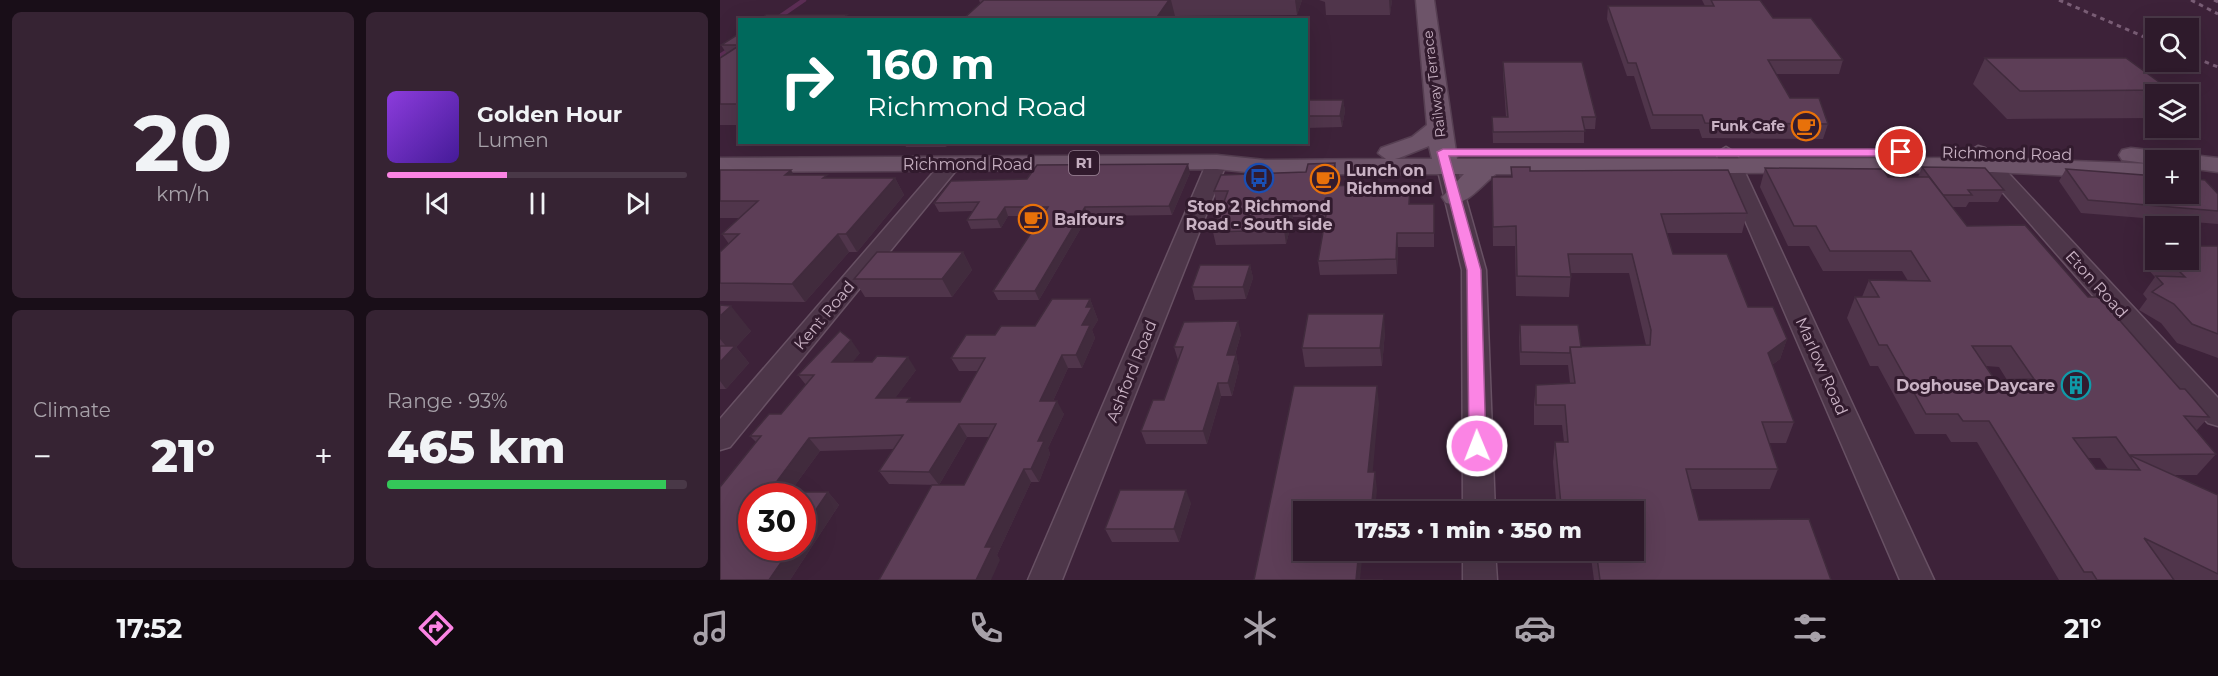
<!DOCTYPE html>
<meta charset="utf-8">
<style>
:root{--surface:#2e1a2b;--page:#362333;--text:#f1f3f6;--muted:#a7a1a9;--line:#493847;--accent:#fb84e4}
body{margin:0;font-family:Montserrat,sans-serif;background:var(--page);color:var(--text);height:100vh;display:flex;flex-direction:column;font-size:22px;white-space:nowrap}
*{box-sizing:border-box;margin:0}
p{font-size:20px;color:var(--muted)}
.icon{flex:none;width:33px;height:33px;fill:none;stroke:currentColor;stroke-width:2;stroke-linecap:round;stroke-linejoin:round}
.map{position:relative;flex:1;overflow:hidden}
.side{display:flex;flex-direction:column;gap:12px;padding:12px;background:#190e18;width:720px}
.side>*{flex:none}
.guide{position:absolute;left:18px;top:18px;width:570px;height:126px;border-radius:0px;box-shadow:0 6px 24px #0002,0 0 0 2px var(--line);background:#00695c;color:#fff;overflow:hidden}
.fabs{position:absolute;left:1425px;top:18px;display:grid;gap:12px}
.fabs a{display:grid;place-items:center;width:54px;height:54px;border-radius:0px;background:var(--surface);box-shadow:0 6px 24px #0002,0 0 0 2px var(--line);font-size:30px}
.speed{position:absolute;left:18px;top:483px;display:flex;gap:12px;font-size:30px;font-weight:700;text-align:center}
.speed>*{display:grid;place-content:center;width:78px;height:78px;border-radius:50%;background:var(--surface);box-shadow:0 6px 24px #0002,0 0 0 2px var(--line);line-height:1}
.speed .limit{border:9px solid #d22;background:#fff;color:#111}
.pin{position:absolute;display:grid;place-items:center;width:51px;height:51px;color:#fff;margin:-26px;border:3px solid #fff;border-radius:50%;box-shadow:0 2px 6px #0007}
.me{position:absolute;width:66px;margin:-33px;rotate:359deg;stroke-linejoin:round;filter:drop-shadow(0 0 4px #0008)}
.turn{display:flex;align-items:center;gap:21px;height:126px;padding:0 30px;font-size:27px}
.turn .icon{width:78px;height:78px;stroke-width:2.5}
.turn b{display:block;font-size:42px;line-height:51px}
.big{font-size:45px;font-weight:800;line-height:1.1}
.side .widget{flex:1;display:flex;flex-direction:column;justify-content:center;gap:9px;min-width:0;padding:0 21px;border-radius:9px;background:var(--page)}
.side .dial{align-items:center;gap:0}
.dial b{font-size:78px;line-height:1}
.song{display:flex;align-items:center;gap:18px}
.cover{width:72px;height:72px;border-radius:9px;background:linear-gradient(135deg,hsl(270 70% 55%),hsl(260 70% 35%))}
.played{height:6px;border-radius:3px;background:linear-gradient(90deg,var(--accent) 40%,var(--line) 40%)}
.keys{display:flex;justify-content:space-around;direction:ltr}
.heat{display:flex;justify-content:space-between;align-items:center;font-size:33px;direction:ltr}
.charge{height:9px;border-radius:4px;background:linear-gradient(90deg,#34c759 93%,var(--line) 0)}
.side .tiles{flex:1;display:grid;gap:12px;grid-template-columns:repeat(2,1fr)}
.trip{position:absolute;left:573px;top:501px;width:351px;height:60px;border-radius:0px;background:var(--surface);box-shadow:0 6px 24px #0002,0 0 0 2px var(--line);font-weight:800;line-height:60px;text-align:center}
.menu{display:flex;height:96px;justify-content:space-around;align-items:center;background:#120a11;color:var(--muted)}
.menu .icon{width:42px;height:42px}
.menu .on{color:var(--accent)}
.menu b{font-size:27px;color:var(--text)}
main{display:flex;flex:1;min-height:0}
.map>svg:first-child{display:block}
</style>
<main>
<section class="side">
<div class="tiles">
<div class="widget dial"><b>20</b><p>km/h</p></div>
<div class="widget">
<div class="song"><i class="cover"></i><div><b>Golden Hour</b><p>Lumen</p></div></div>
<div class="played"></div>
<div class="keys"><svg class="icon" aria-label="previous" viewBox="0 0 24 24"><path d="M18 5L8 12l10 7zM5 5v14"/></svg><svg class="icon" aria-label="pause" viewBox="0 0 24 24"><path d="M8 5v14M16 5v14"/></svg><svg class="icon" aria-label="next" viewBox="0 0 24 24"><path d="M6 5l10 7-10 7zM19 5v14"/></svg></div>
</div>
<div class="widget"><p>Climate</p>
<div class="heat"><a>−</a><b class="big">21°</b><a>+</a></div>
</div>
<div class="widget"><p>Range · 93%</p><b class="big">465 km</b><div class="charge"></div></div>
</div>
</section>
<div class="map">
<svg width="1498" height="580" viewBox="0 0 1498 580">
<rect width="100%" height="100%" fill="#3d2239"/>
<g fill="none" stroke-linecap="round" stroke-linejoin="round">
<g stroke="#5c2e55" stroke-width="4.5">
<polyline points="55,20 84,0"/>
<polyline points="0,56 20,43"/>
</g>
<g stroke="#685164" stroke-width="3">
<g id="minor">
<polygon points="1258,146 1265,148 1498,398 1498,426 1488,423 1452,386 1251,156 1248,152"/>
<polygon points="1006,147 1016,153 1214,580 1180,580 996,153"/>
<polygon points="497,156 504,158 507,162 342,580 308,580 487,162 490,158"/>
<polygon points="231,158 238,160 241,164 238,168 10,447 0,450 0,419 224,160"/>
<polygon points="727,161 734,163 737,167 766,270 775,512 743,512 742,270 717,167 720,163"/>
<polygon points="743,550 775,550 777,580 743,580"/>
</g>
</g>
<g stroke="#563f52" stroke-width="3">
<path id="major" d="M696 0H714L737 159 1272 158 1433 164 1402 160 1399 155 1402 150 1411 148 1498 158V172L1468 168V160H1436V180L1272 172 776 174C760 186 746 208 726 203L722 197 744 174H545L497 169 0 172V158L497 155 545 160 666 159 658 153 661 148 692 137 707 125ZM709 146 712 159H675L679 158Z"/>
</g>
<use href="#minor" fill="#4d3649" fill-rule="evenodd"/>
<use href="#major" fill="#6d5469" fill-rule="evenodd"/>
<g stroke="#795d75" stroke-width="3" stroke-dasharray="4.5 4.5" stroke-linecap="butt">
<polyline points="1339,0 1436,42"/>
<polyline points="1471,0 1498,14"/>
<polyline points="1494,0 1498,2"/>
<polyline points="1468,55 1498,67"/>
</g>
</g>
<g fill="#50354b" fill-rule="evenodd">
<polygon points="259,0 582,0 577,15 455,16 260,3"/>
<polygon points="599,0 672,0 670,15 606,15 605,2"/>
<polygon points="982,0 1040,0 1053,18 1123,60 1119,74 1056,74 1070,98 1108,124 1103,139 982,138 979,129 931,129 914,76 907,76 887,19 888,6 985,6"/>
<polygon points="20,33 20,125 0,125 0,58 7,54 1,45"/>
<polygon points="1265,58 1450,90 1448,94 1436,94 1436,115 1434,118 1287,119 1253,84"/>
<polygon points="783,62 876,117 875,129 864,129 864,143 773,143 772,117 786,117 783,73"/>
<polygon points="586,100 623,100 625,111 622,127 586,128"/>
<polygon points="184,142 230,142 226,147 186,147"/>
<polygon points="615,163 617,177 615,186 638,194 667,194 690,186 690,204 714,217 714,247 678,247 677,274 600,275 598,261 606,217 573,217 566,244 496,245 493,232 503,205 497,205 494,191 586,172"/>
<polygon points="791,167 1027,213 1022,233 947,233 953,254 1028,307 1067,339 1060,359 1052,365 1074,422 1066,443 1049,443 1058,469 1050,489 971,489 979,520 1111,580 874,580 870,550 914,550 914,512 837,512 833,462 835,442 844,442 842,425 814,425 814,405 816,385 850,383 848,365 800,365 799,337 800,325 861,347 926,345 909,273 851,273 849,297 796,296 795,246 773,246 772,177 791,177"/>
<path d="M1202 167 1284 190 1278 202H1249L1246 207H1232L1247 226 1368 297 1460 389 1489 417 1476 431 1496 454 1477 475H1454L1498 495V580H1339L1257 442H1231L1226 434H1195L1158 366H1150L1127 318 1135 297H1142L1149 280 1188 281 1182 271H1103L1089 246H1068L1040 187 1045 168 1168 177H1198ZM1266 366 1279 367 1287 380H1275ZM1368 458H1380L1388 469H1376Z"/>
<polygon points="1346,169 1498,211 1498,224 1361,213 1339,181"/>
<polygon points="0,170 74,175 109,178 175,178 184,195 137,252 129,252 85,302 0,301 0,252 9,244 2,234 19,218 0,218"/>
<polygon points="470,173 452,215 368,216 319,300 278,300 273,291 322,216 288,216 281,228 251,229 247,220 253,211 219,212 214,203 307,179"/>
<polygon points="1435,246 1436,260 1468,260 1498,246 1498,358 1457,343 1441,323 1419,310 1427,299 1423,294 1435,277 1423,264"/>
<polygon points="243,252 252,270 232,297 145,297 134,279"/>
<polygon points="530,265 533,278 526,299 475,300 472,287"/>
<path d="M370 299 378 320 372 330 375 338 362 368H348L333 401 344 414 328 448 330 454 319 482H311L277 555 280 560 218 485 169 484 159 471 174 449 100 451 70 492H108L119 505 70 580 36 442 30 436 61 414 86 385 78 375 140 353 132 362 196 370 175 398 193 402H240L258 371H239L231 358 275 335 315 326ZM247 437H269L244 485H219Z"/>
<polygon points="0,305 31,331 16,347 29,363 6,389 0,389"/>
<polygon points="665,332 662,366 585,367 582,348"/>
<polygon points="521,334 515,355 516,355 519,368 512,396 501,396 487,444 426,444 421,431 444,400 458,360 454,347"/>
<polygon points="471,503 459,542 392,542 385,529"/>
</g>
<g fill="#412b3d">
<polygon points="449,0 451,0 455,16 452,20 435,20"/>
<polygon points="575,0 582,0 577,15"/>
<polygon points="669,0 672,0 670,15"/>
<polygon points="127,15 129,20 121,20"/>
<polygon points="623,100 625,111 622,127 620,116"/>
<polygon points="224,142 230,142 226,147"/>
<polygon points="615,163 617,177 612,199 610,186"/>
<polygon points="468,164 470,173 452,215 449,206"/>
<polygon points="71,170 81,187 65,175"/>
<polygon points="175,178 184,195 137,252 126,234"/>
<polygon points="570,203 573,217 566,244 564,230"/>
<polygon points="285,207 288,216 281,228 277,219"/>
<polygon points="365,207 368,216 319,300 315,291"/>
<polygon points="677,233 678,247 677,274 676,259"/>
<polygon points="118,234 129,252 85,302 72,284"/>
<polygon points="243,252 252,270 232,297 222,279"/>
<polygon points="530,265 533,278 526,299 523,287"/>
<polygon points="370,299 378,320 372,330 375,338 362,368 356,355 366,307"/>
<polygon points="11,306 31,331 16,347 29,363 6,389 0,381 0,362 10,351 0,339 0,316"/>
<polygon points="664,314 665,332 662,366 660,348"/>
<polygon points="518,321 521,334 511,368 507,355"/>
<polygon points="1067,339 1060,359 1041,373 1048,353"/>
<polygon points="131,340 140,353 122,375 112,362"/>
<polygon points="342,355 348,368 327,414 320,401"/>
<polygon points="516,355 519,368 512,396 508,383"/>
<polygon points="188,357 196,370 165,412 156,398"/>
<polygon points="498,383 501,396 487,444 483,431"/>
<polygon points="657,386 659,404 651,490 648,472"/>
<polygon points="337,401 344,414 328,448 330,454 319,482 311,469 318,441"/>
<polygon points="239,424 247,437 219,485 209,472"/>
<polygon points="89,438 100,451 67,496 49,492"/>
<polygon points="304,469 311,482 277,555 280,560 271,580 256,580 265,547"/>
<polygon points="655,472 657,490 655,512 651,512"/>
<polygon points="466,490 471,503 459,542 454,529"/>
<polygon points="108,492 119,505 70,580 49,580 71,548 82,548 82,530"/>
<polygon points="639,550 643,550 640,580 636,580"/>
</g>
<g fill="#5d3e57" stroke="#412b3d" stroke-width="1.5" fill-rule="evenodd">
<polygon points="264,0 449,0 435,20 242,20"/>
<polygon points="991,0 1040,0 1053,18 1091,18 1123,60 1048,60 1070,98 1099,98 1108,124 985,123 982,115 933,115 916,63 908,63 888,6 994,6"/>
<polygon points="46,15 127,15 121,20 40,20"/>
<polygon points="20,33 20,45 1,45"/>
<polygon points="20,45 20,104 0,104 0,58"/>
<polygon points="1265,58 1406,58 1450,90 1300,91"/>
<polygon points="783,62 862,62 876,117 862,117 865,131 773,132 772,117 788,117"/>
<polygon points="586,100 623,100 620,116 586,116"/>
<polygon points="615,163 610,186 637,185 636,194 667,194 668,186 690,186 689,204 714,204 714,233 677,233 676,259 598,261 608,203 570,203 564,230 493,232 508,191 494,191 501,175 586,172 588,164"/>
<polygon points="468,164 449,206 365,207 315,291 273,291 328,207 285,207 277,219 247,220 259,202 214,203 231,181 307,179 317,165"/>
<polygon points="791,167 810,167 810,171 1008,170 1027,213 941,214 953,254 1007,254 1028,307 1053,307 1067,339 1048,353 1074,422 1042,422 1058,469 966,469 979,520 1089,519 1111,580 880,580 876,550 914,550 914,512 871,512 870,505 841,505 835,442 848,442 845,405 816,405 816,385 855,383 850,347 930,345 931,330 912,254 848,254 851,277 797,276 796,226 773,227 772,177 792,177"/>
<polygon points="1202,167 1265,168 1284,190 1248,190 1252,195 1223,195"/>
<path d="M1045 168 1163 169 1168 177H1209L1247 226 1305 225 1368 297H1379L1460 389H1465L1489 417 1464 416 1496 454 1409 455 1396 437 1353 438 1376 469 1420 470 1409 455 1498 495V574L1424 538 1454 580H1377L1372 572H1364L1269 421H1243L1238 414H1206L1167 345H1159L1135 297H1159L1149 280 1210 281 1191 251H1110L1096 226H1074ZM1252 346H1291L1314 379 1275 380Z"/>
<polygon points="1346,169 1436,176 1436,194 1468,194 1468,178 1485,180 1498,194 1498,211 1368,200"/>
<polygon points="0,170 71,170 65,175 107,175 103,178 175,178 126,234 118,234 72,284 0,283 0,252 19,234 2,234 38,201 0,201"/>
<polygon points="1468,246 1498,246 1498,334 1472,324 1454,304 1432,292 1443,284 1436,276 1465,277 1448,260 1468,260"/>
<polygon points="157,252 243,252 222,279 134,279"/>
<polygon points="480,265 530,265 523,287 472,287"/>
<polygon points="332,299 370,299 366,307 372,307 362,325 370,325 356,355 342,355 320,401 337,401 318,441 324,441 311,469 304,469 265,547 272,547 256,580 159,580 212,485 244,485 276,424 239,424 209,472 159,471 183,435 89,438 49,492 108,492 82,530 82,496 32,496 32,548 71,548 49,580 0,580 0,487 41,436 30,436 49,414 61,414 94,375 78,375 120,331 131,340 112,362 152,362 157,356 188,357 156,398 190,398 187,402 240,402 265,358 231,358 246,335 275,335 281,326 315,326"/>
<polygon points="0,305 11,306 0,316"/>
<polygon points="588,314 664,314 660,348 582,348"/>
<polygon points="518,321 507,355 516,355 508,383 498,383 483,431 421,431 433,400 444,400 463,347 454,347 464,322"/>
<polygon points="800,325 858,325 861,347 850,347 850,353 801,352"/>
<polygon points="0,346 15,346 0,362"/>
<polygon points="574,386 657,386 648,472 655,472 651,512 584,512 584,550 639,550 636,580 663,580 534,580"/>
<polygon points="400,490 466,490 454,529 385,529"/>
</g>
<polygon fill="#fb84e4" stroke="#a35694" stroke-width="1.5" points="723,149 1181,149 1186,152 1181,156 729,156 761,270 766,446 763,450 751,450 749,446 747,270 717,152"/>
<defs>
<g id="cafe-ring" transform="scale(1.5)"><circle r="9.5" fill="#321b2e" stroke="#e8710a" stroke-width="1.5"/><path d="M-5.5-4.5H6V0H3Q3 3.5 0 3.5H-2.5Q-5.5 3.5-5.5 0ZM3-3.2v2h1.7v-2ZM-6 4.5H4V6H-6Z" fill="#e8710a"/></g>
<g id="bus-ring" transform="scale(1.5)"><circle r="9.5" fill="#321b2e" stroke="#1a4fb4" stroke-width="1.5"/><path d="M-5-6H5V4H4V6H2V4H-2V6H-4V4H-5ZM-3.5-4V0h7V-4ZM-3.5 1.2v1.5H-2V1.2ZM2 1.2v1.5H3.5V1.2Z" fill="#1a4fb4"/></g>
<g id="building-ring" transform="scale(1.5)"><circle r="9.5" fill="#321b2e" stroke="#0f9aa8" stroke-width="1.5"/><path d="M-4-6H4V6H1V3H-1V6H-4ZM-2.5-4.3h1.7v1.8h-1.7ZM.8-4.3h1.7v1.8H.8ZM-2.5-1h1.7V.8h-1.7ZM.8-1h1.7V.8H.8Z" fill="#0f9aa8"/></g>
</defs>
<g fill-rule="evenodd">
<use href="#cafe-ring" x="1086" y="126"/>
<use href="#bus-ring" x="539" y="178"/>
<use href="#cafe-ring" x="605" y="179"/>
<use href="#cafe-ring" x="313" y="219"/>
<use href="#building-ring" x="1356" y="385"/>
</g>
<g text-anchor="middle" stroke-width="6" stroke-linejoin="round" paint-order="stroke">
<g font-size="14" fill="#c9b2c4" stroke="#321b2e">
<text transform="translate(714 84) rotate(-97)" y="5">Railway Terrace</text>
</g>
<g font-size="14" font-weight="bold" fill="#c9b2c4" stroke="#321b2e" text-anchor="end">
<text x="1065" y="131">Funk Cafe</text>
</g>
<rect fill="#321b2e" stroke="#9c8597" stroke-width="1.5" x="349" y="151" width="30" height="24" rx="4.5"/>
<g font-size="15" font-weight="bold" fill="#c9b2c4">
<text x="364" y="168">R1</text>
</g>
<g font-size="16" fill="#c9b2c4" stroke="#321b2e">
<text transform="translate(1287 153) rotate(1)" y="6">Richmond Road</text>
<text x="248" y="170">Richmond Road</text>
<text transform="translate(1377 284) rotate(48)" y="6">Eton Road</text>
<text transform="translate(104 315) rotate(-50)" y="6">Kent Road</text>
<text transform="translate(1102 366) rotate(66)" y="6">Marlow Road</text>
<text transform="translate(411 371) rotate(-68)" y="6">Ashford Road</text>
</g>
<g font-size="16" font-weight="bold" fill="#c9b2c4" stroke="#321b2e" text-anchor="start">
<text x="626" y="176">Lunch on<tspan x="626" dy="18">Richmond</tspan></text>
<text x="539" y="212" text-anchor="middle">Stop 2 Richmond<tspan x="539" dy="18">Road - South side</tspan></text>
<text x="334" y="225">Balfours</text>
<text x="1335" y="391" text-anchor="end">Doghouse Daycare</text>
</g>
</g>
</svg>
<div class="fabs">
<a><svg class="icon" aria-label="search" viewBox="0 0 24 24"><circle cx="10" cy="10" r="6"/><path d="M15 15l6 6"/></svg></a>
<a><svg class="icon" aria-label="layers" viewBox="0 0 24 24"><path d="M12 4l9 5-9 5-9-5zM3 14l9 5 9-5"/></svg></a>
<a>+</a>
<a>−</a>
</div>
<div class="speed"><div class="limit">30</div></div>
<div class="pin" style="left:1181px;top:152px;background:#d93025"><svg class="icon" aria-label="arrive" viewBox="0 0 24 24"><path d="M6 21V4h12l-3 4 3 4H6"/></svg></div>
<svg class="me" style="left:757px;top:446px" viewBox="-20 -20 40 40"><circle r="17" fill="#fb84e4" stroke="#fff" stroke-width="3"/><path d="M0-11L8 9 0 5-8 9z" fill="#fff"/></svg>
<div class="trip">17:53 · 1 min · 350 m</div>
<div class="guide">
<div class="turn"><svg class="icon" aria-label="right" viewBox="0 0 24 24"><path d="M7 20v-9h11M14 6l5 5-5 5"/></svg><div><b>160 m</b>Richmond Road</div></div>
</div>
</div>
</main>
<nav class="menu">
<b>17:52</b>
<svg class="icon on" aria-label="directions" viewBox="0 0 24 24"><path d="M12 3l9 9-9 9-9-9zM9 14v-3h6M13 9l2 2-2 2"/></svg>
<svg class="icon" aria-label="music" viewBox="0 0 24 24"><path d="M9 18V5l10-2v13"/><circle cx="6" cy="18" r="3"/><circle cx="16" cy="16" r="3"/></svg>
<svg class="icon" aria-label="phone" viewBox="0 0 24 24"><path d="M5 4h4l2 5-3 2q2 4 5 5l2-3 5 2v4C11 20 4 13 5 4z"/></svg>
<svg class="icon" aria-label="climate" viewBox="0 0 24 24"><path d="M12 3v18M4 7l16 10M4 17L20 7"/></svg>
<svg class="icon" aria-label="car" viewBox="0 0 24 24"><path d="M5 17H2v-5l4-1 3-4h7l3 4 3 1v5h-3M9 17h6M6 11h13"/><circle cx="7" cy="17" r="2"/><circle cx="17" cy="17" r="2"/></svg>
<svg class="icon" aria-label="filters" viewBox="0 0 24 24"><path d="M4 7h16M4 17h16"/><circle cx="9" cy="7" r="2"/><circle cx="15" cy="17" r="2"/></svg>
<b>21°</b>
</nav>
